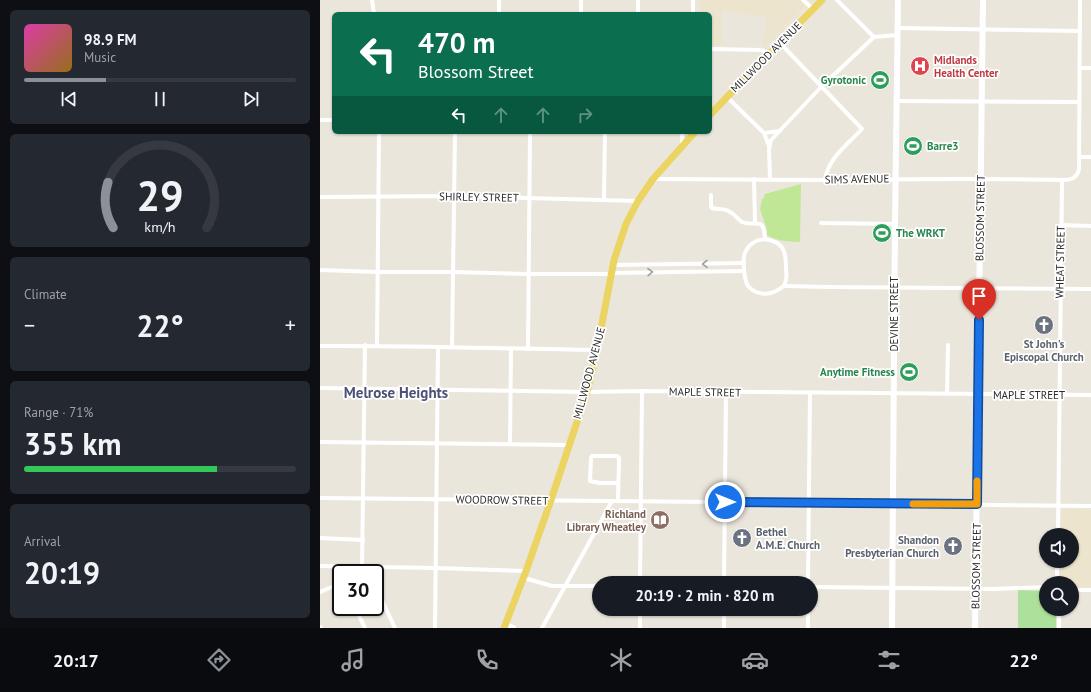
<!DOCTYPE html>
<meta charset="utf-8">
<style>
:root{--surface:#171b24;--page:#242831;--text:#f1f3f6;--muted:#9ea1a6;--line:#363941;--accent:#8c9099}
body{margin:0;font-family:"PT Sans",sans-serif;background:var(--page);color:var(--text);height:100vh;display:flex;flex-direction:column;font-size:15px;white-space:nowrap}
*{box-sizing:border-box;margin:0}
p{font-size:13px;color:var(--muted)}
.icon{flex:none;width:22px;height:22px;fill:none;stroke:currentColor;stroke-width:2;stroke-linecap:round;stroke-linejoin:round}
.map{position:relative;flex:1;overflow:hidden}
.sheet{display:flex;flex-direction:column;gap:10px;padding:10px;background:#0d0f14;width:320px}
.sheet>*{flex:none}
.top-card{position:absolute;left:12px;top:12px;width:380px;height:122px;border-radius:6px;box-shadow:0 1px 3px #0004;background:#0b6e4f;color:#fff;overflow:hidden}
.tools{position:absolute;left:719px;top:528px;display:grid;gap:8px}
.tools a{display:grid;place-items:center;width:40px;height:40px;border-radius:50%;background:var(--surface);box-shadow:0 1px 3px #0004;font-size:20px}
.speed{position:absolute;left:12px;top:564px;display:flex;gap:8px;font-size:20px;font-weight:700;text-align:center}
.speed>*{display:grid;place-content:center;width:52px;height:52px;border-radius:50%;background:var(--surface);box-shadow:0 1px 3px #0004;line-height:1}
.speed .limit{border:2px solid #111;border-radius:6px;background:#fff;color:#111}
.pin{position:absolute;display:grid;place-items:center;width:34px;height:34px;color:#fff;margin:-41px -17px;border-radius:50% 50% 50% 0;rotate:-45deg;box-shadow:0 0 4px #0007}
.pin .icon{rotate:45deg}
.me{position:absolute;width:44px;margin:-22px;rotate:90deg;stroke-linejoin:round;filter:drop-shadow(0 0 3px #0008)}
.turn{display:flex;align-items:center;gap:14px;height:84px;padding:0 20px;font-size:18px}
.turn .icon{width:52px;height:52px;stroke-width:2.5}
.turn b{display:block;font-size:28px;line-height:34px}
.lanes{display:flex;align-items:center;height:38px;padding:0 20px;background:#0003;justify-content:center;gap:20px;direction:ltr}
.lanes .off{opacity:.35}
.big{font-size:30px;font-weight:800;line-height:1.1}
.sheet .widget{flex:1;display:flex;flex-direction:column;justify-content:center;gap:6px;min-width:0;padding:0 14px;border-radius:6px;background:var(--page)}
.sheet .dial{align-items:center;gap:0}
.dial svg{height:104px;overflow:visible;fill:none;stroke:var(--line);stroke-width:7;stroke-linecap:round;text-anchor:middle}
.dial text{fill:var(--text);stroke:none}
.song{display:flex;align-items:center;gap:12px}
.cover{width:48px;height:48px;border-radius:6px;background:linear-gradient(135deg,hsl(320 70% 55%),hsl(40 70% 35%))}
.played{height:4px;border-radius:2px;background:linear-gradient(90deg,var(--accent) 30%,var(--line) 30%)}
.keys{display:flex;justify-content:space-around;direction:ltr}
.heat{display:flex;justify-content:space-between;align-items:center;font-size:22px;direction:ltr}
.charge{height:6px;border-radius:3px;background:linear-gradient(90deg,#34c759 71%,var(--line) 0)}
.trip{position:absolute;left:272px;top:576px;width:226px;height:40px;border-radius:20px;background:var(--surface);box-shadow:0 1px 3px #0004;font-weight:800;line-height:40px;text-align:center}
.tabs{display:flex;height:64px;justify-content:space-around;align-items:center;background:#090b0e;color:var(--muted)}
.tabs .icon{width:28px;height:28px}
.tabs .current{color:var(--accent)}
.tabs b{font-size:18px;color:var(--text)}
main{display:flex;flex:1;min-height:0}
.map>svg:first-child{display:block}
</style>
<main>
<section class="sheet">
<div class="widget">
<div class="song"><i class="cover"></i><div><b>98.9 FM</b><p>Music</p></div></div>
<div class="played"></div>
<div class="keys"><svg class="icon" aria-label="previous" viewBox="0 0 24 24"><path d="M18 5L8 12l10 7zM5 5v14"/></svg><svg class="icon" aria-label="pause" viewBox="0 0 24 24"><path d="M8 5v14M16 5v14"/></svg><svg class="icon" aria-label="next" viewBox="0 0 24 24"><path d="M6 5l10 7-10 7zM19 5v14"/></svg></div>
</div>
<div class="widget dial"><svg viewBox="0 0 100 80">
<path d="M14 69A42 42 0 1 1 86 69"/>
<path d="M14 69A42 42 0 0 1 10 34" stroke="#8c9099"/>
<text x="50" y="56" font-size="32" font-weight="700">29</text>
<text x="50" y="72" font-size="11">km/h</text>
</svg></div>
<div class="widget"><p>Climate</p>
<div class="heat"><a>−</a><b class="big">22°</b><a>+</a></div>
</div>
<div class="widget"><p>Range · 71%</p><b class="big">355 km</b><div class="charge"></div></div>
<div class="widget"><p>Arrival</p><b class="big">20:19</b></div>
</section>
<div class="map">
<svg width="771" height="628" viewBox="0 0 771 628">
<rect width="100%" height="100%" fill="#ebe6dc"/>
<g fill="#ece4cc">
<polygon points="380,0 491,0 446,46 442,45 447,18 402,10 402,45 390,45 390,14 380,14"/>
<polygon points="743,509 771,510 771,587 752,587 752,583 740,583 740,561 752,561 752,535 740,535 741,512"/>
</g>
<polygon fill="#ade09a" points="698,590 726,591 726,609 736,609 736,628 698,628"/>
<path fill="#bfe796" d="M481 184 480 242C467 241 459 242 447 235V230L440 209 442 199 444 198 445 194Z"/>
<g fill="none" stroke-linecap="round" stroke-linejoin="round">
<g stroke="#fff" stroke-width="4">
<polyline points="52,0 54,14"/>
<polyline points="318,0 318,14"/>
<polyline points="373,0 373,14"/>
<polyline points="483,0 493,9"/>
<polyline points="517,0 554,37"/>
<polyline points="179,14 179,0"/>
<polyline points="261,14 261,0"/>
<polyline points="578,28 760,31"/>
<path d="M460 43 542 129C528 144 508 158 505 180"/>
<polyline points="390,49 442,50 444,51 448,54"/>
<polyline points="760,68 771,68"/>
<polyline points="407,97 444,133 449,146"/>
<polyline points="577,101 759,102"/>
<polyline points="0,120 14,120"/>
<polyline points="444,133 460,131"/>
<polyline points="362,146 362,132"/>
<polyline points="759,157 771,157"/>
<path d="M333 179C391 179 448 180 506 180 584 179 663 178 742 180 750 180 757 179 759 169L760 0"/>
<polyline points="434,179 435,223"/>
<polyline points="450,179 449,149 451,140 502,86 554,37 578,35"/>
<path d="M391 195V207L392 208C398 210 404 208 410 212 415 214 417 219 422 222 435 228 444 214 445 239"/>
<polyline points="0,197 134,196 318,201"/>
<polyline points="284,199 285,132"/>
<polyline points="501,223 575,224"/>
<polyline points="741,225 771,226"/>
<path d="M445 239C463 242 466 250 466 267 466 271 467 276 466 280 465 286 462 288 456 291 447 296 435 294 428 286 424 280 423 262 424 256 425 251 429 245 433 243 436 240 441 240 445 239Z"/>
<polyline points="293,265 424,263"/>
<polyline points="0,270 58,272 132,272 208,274 291,274"/>
<polyline points="291,273 424,271"/>
<polyline points="464,286 510,287 771,289"/>
<path d="M0 346C92 345 185 349 277 350"/>
<polyline points="57,346 59,132"/>
<polyline points="132,347 135,132"/>
<polyline points="208,349 210,132"/>
<polyline points="0,388 267,392 322,391 771,395"/>
<polyline points="627,394 628,345"/>
<polyline points="0,442 249,445"/>
<polyline points="190,444 191,349"/>
<polyline points="0,498 771,506"/>
<path d="M298 501C298 487 299 473 299 458L297 456H272L271 458 270 481 280 483H298"/>
<polyline points="738,535 742,180"/>
<polyline points="0,538 43,540"/>
<polyline points="0,566 116,568 206,571"/>
<polyline points="42,567 45,345"/>
<polyline points="41,573 48,570"/>
<polyline points="204,578 232,586 279,586"/>
<polyline points="320,583 322,391"/>
<polyline points="404,583 406,392"/>
<polyline points="488,583 490,393"/>
<polyline points="737,583 737,561"/>
<polyline points="55,585 75,628"/>
<polyline points="491,587 674,589 726,587"/>
<polyline points="752,590 771,590"/>
<polyline points="0,592 21,583"/>
<polyline points="35,607 45,628"/>
<polyline points="0,627 1,628"/>
<polyline points="115,628 118,347"/>
<polyline points="222,628 292,501"/>
<polyline points="320,628 320,609"/>
<polyline points="404,628 404,609"/>
<polyline points="488,628 488,609"/>
<polyline points="739,628 739,609"/>
</g>
<g stroke="#fff" stroke-width="6">
<polyline points="186,625 193,628"/>
<polyline points="572,628 575,224 578,0"/>
<polyline points="655,628 663,0"/>
</g>
<g stroke="#ebd461" stroke-width="7">
<polyline points="390,115 407,97 502,0"/>
<polyline points="184,628 206,571 231,500 267,392 277,350 294,260 306,224 318,201 333,179 375,132"/>
</g>
</g>
<defs><path id="oneway-chevron" d="M-2-3.5L2.5 0L-2 3.5" fill="none" stroke-width="1.6" stroke-linecap="round" stroke-linejoin="round"/></defs>
<g stroke="#9f9f9f">
<use href="#oneway-chevron" transform="translate(385 264) rotate(179)"/>
<use href="#oneway-chevron" transform="translate(330 272) rotate(-1)"/>
</g>
<g fill="none" stroke-linecap="round" stroke-linejoin="round">
<g stroke="#114b97" stroke-width="10">
<polyline id="route" points="405,502 657,504 659,320"/>
</g>
<use href="#route" stroke="#1a73e8" stroke-width="7"/>
<polyline stroke="#f59e0b" stroke-width="7" points="593,504 657,504 657,481"/>
</g>
<defs>
<g id="hospital-disc" transform="scale(1)"><circle r="9.5" fill="#e0444e" stroke="#fff"/><path d="M-5-5h3v3.5h4V-5h3V5h-3V1.5h-4V5h-3Z" fill="#fff"/></g>
<g id="stadium-disc" transform="scale(1)"><circle r="9.5" fill="#2e9e5b" stroke="#fff"/><path d="M0-5a6.5 5 0 1 0 0 10a6.5 5 0 1 0 0-10ZM-3.5-1.8h7v3.6h-7Z" fill="#fff"/></g>
<g id="church-disc" transform="scale(1)"><circle r="9.5" fill="#6b7280" stroke="#fff"/><path d="M-1.2-6h2.4v3.5h3.3v2.4h-3.3V6h-2.4V-.1h-3.3v-2.4h3.3Z" fill="#fff"/></g>
<g id="library-disc" transform="scale(1)"><circle r="9.5" fill="#8d6e63" stroke="#fff"/><path d="M-6-4Q-3-5.5-.7-3.5V5Q-3 3-6 4ZM6-4Q3-5.5 .7-3.5V5Q3 3 6 4Z" fill="#fff"/></g>
</defs>
<g fill-rule="evenodd">
<use href="#hospital-disc" x="600" y="66"/>
<use href="#stadium-disc" x="560" y="80"/>
<use href="#stadium-disc" x="593" y="146"/>
<use href="#stadium-disc" x="562" y="233"/>
<use href="#church-disc" x="724" y="325"/>
<use href="#stadium-disc" x="589" y="372"/>
<use href="#library-disc" x="340" y="520"/>
<use href="#church-disc" x="422" y="538"/>
<use href="#church-disc" x="633" y="546"/>
</g>
<g text-anchor="middle" stroke-width="3.5" stroke-linejoin="round" paint-order="stroke">
<g font-size="11" fill="#2a2a2a" stroke="#fff">
<text transform="translate(446 57) rotate(-45)" y="4">MILLWOOD AVENUE</text>
<text transform="translate(537 179) rotate(-1)" y="4">SIMS AVENUE</text>
<text transform="translate(159 197) rotate(1)" y="4">SHIRLEY STREET</text>
<text transform="translate(660 218) rotate(-89)" y="4">BLOSSOM STREET</text>
<text transform="translate(740 262) rotate(-89)" y="4">WHEAT STREET</text>
<text transform="translate(574 314) rotate(-90)" y="4">DEVINE STREET</text>
<text transform="translate(269 373) rotate(-75)" y="4">MILLWOOD AVENUE</text>
<text transform="translate(385 392) rotate(1)" y="4">MAPLE STREET</text>
<text x="709" y="399">MAPLE STREET</text>
<text transform="translate(182 500) rotate(1)" y="4">WOODROW STREET</text>
<text transform="translate(656 566) rotate(-89)" y="4">BLOSSOM STREET</text>
</g>
<g font-size="11" font-weight="bold" fill="#be3a42" stroke="#fff" text-anchor="start">
<text x="614" y="64">Midlands<tspan x="614" dy="13">Health Center</tspan></text>
</g>
<g font-size="11" font-weight="bold" fill="#27864d" stroke="#fff" text-anchor="end">
<text x="546" y="84">Gyrotonic</text>
<text x="607" y="150" text-anchor="start">Barre3</text>
<text x="576" y="237" text-anchor="start">The WRKT</text>
<text x="575" y="376">Anytime Fitness</text>
</g>
<g font-size="11" font-weight="bold" fill="#5b616d" stroke="#fff">
<text x="724" y="348">St John's<tspan x="724" dy="13">Episcopal Church</tspan></text>
<text x="436" y="536" text-anchor="start">Bethel<tspan x="436" dy="13">A.M.E. Church</tspan></text>
<text x="619" y="544" text-anchor="end">Shandon<tspan x="619" dy="13">Presbyterian Church</tspan></text>
</g>
<g font-size="11" font-weight="bold" fill="#785e54" stroke="#fff" text-anchor="end">
<text x="326" y="518">Richland<tspan x="326" dy="13">Library Wheatley</tspan></text>
</g>
<g font-size="15" font-weight="bold" fill="#4c5178" stroke="#fff">
<text x="76" y="398">Melrose Heights</text>
</g>
</g>
</svg>
<div class="tools">
<a><svg class="icon" aria-label="sound" viewBox="0 0 24 24"><path d="M4 9h4l5-4v14l-5-4H4zM17 9q2 3 0 6"/></svg></a>
<a><svg class="icon" aria-label="search" viewBox="0 0 24 24"><circle cx="10" cy="10" r="6"/><path d="M15 15l6 6"/></svg></a>
</div>
<div class="speed"><div class="limit">30</div></div>
<div class="pin" style="left:659px;top:320px;background:#d93025"><svg class="icon" aria-label="arrive" viewBox="0 0 24 24"><path d="M6 21V4h12l-3 4 3 4H6"/></svg></div>
<svg class="me" style="left:405px;top:502px" viewBox="-20 -20 40 40"><circle r="17" fill="#1a73e8" stroke="#fff" stroke-width="3"/><path d="M0-11L8 9 0 5-8 9z" fill="#fff"/></svg>
<div class="trip">20:19 · 2 min · 820 m</div>
<div class="top-card">
<div class="turn"><svg class="icon" aria-label="left" viewBox="0 0 24 24"><path d="M17 20v-9H6M10 6l-5 5 5 5"/></svg><div><b>470 m</b>Blossom Street</div></div>
<div class="lanes"><svg class="icon" aria-label="left" viewBox="0 0 24 24"><path d="M17 20v-9H6M10 6l-5 5 5 5"/></svg><svg class="icon off" aria-label="ahead" viewBox="0 0 24 24"><path d="M12 20V5M6 11l6-6 6 6"/></svg><svg class="icon off" aria-label="ahead" viewBox="0 0 24 24"><path d="M12 20V5M6 11l6-6 6 6"/></svg><svg class="icon off" aria-label="right" viewBox="0 0 24 24"><path d="M7 20v-9h11M14 6l5 5-5 5"/></svg></div>
</div>
</div>
</main>
<nav class="tabs">
<b>20:17</b>
<svg class="icon current" aria-label="directions" viewBox="0 0 24 24"><path d="M12 3l9 9-9 9-9-9zM9 14v-3h6M13 9l2 2-2 2"/></svg>
<svg class="icon" aria-label="music" viewBox="0 0 24 24"><path d="M9 18V5l10-2v13"/><circle cx="6" cy="18" r="3"/><circle cx="16" cy="16" r="3"/></svg>
<svg class="icon" aria-label="phone" viewBox="0 0 24 24"><path d="M5 4h4l2 5-3 2q2 4 5 5l2-3 5 2v4C11 20 4 13 5 4z"/></svg>
<svg class="icon" aria-label="climate" viewBox="0 0 24 24"><path d="M12 3v18M4 7l16 10M4 17L20 7"/></svg>
<svg class="icon" aria-label="car" viewBox="0 0 24 24"><path d="M5 17H2v-5l4-1 3-4h7l3 4 3 1v5h-3M9 17h6M6 11h13"/><circle cx="7" cy="17" r="2"/><circle cx="17" cy="17" r="2"/></svg>
<svg class="icon" aria-label="filters" viewBox="0 0 24 24"><path d="M4 7h16M4 17h16"/><circle cx="9" cy="7" r="2"/><circle cx="15" cy="17" r="2"/></svg>
<b>22°</b>
</nav>
